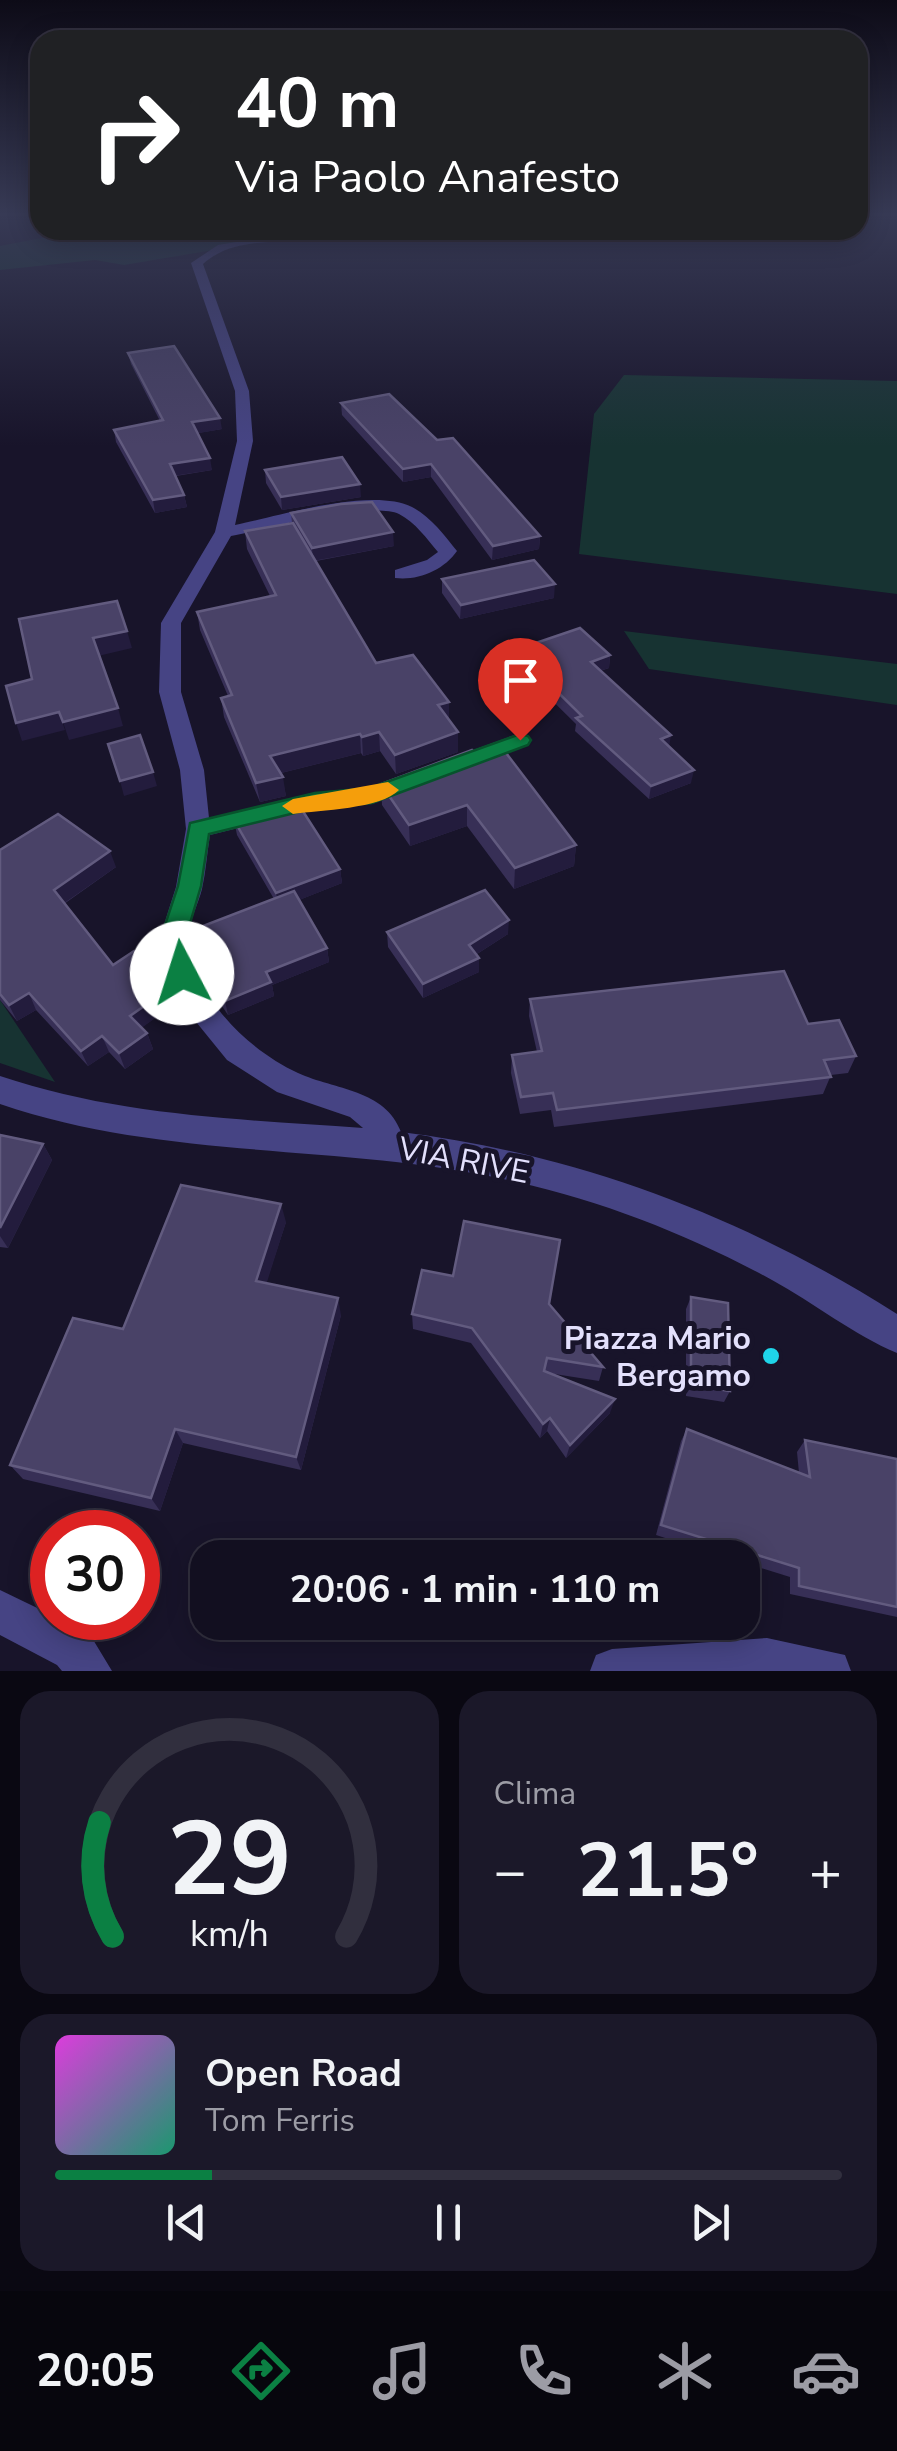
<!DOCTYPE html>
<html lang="it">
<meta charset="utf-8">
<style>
:root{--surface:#120f20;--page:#1b1829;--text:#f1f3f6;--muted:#9c9ca5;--line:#312f3e;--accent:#0b8043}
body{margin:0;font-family:"Nunito Sans",sans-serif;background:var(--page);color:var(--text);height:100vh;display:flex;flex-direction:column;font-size:38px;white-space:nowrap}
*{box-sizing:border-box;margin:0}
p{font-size:32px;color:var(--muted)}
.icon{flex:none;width:55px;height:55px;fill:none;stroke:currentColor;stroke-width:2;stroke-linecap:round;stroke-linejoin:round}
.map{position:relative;height:1671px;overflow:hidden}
.sheet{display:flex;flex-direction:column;gap:20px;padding:20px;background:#0a0812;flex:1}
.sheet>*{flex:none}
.top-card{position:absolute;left:30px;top:30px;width:838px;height:210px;border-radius:30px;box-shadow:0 5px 25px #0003,0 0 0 2px var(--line);background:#202124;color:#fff;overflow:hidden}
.speed{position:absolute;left:30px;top:1510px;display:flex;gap:20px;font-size:50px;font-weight:700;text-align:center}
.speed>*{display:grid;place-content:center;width:130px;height:130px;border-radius:50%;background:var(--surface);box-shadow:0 5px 25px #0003,0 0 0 2px var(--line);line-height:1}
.speed .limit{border:15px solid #d22;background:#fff;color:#111}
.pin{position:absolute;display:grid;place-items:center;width:85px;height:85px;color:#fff;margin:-102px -42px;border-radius:50% 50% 50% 0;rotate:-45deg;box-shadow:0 0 10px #0007}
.pin .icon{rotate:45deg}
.me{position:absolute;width:110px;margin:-55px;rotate:355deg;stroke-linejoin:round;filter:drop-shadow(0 0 8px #0008)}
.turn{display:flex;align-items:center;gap:35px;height:210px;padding:0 40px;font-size:45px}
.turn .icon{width:130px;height:130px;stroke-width:2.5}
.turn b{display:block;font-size:70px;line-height:85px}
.big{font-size:75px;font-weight:700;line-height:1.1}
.sheet .tile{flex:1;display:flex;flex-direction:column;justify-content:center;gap:15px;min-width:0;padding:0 35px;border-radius:30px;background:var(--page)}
.sheet .dial{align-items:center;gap:0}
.dial svg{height:260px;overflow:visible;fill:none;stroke:var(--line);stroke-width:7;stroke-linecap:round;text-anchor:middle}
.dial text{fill:var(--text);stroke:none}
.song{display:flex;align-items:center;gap:30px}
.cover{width:120px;height:120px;border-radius:15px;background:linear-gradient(135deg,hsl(300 70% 55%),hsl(160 70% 35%))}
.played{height:10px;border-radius:5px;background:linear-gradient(90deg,var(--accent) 20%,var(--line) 20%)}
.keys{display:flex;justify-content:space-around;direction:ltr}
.heat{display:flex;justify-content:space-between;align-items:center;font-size:55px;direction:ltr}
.sheet .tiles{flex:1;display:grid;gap:20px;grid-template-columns:1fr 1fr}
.tile:last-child{grid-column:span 2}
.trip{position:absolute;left:190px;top:1540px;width:570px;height:100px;border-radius:30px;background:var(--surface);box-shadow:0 5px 25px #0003,0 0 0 2px var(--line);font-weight:700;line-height:100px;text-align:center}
.menu{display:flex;height:160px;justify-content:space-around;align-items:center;background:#07060d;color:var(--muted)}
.menu .icon{width:70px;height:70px}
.menu .current{color:var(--accent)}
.menu b{font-size:45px;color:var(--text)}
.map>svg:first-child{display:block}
</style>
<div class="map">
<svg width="897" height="1671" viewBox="0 0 897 1671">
<rect width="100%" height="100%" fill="#18142a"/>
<g fill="#173332">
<polygon points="83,230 333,230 124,265 95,260 0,270 0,246"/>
<polygon points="624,375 897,381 897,594 579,554 594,414"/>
<polygon points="624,631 897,664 897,705 649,669"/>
<polygon points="0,1000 55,1082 0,1063"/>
</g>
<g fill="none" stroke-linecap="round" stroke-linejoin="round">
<g fill="#464484" fill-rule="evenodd">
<path d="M309 230H344C302 251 242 229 203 264L249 391 253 441 235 525C279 516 371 487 412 507 430 516 445 536 457 551 444 570 418 581 395 578V570L427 560 438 552C427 539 415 522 399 514 369 501 266 529 231 536L181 623V692L204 770 209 818 315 793 369 788 412 773 424 781 420 787 372 804 315 809 210 835C207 853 206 871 202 889 198 905 187 925 189 941 195 998 248 1050 298 1073 335 1090 385 1089 401 1132 579 1154 746 1218 897 1314V1353C854 1335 814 1303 772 1280 693 1237 606 1202 517 1182 345 1142 170 1162 0 1104V1076C119 1116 239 1119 363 1128L350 1117 277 1092 227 1060 188 1012 168 973 160 937 176 887 186 829 180 770 159 692 161 623 215 532 237 441 235 391 191 263 218 245Z"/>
<polygon points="520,733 531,740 528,745 473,766 461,758 465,753"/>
<polygon points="0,1590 89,1633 112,1671 62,1671 57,1665 0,1635"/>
<polygon points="767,1638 845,1655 851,1671 590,1671 596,1655 612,1649"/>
</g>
</g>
<g fill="#372f56">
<polygon points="128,353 222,429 198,433 212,470 176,476 184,495 187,507 155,513 116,442 114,430 160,421 131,364"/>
<polygon points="341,403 437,440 540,536 539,549 492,560 431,477 403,482 342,415"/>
<polygon points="265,470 361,497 282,510 266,483"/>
<polygon points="291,513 394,546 316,561 376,663 449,720 458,732 458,752 396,774 380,751 363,756 361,753 281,773 286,796 260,802 224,717 221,698 228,696 200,630 197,612 270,596 247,549 245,531 292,523"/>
<polygon points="442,579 554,598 460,619 442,593"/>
<polygon points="515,650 610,655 609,668 600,671 669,746 691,783 649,799 575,731 576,724 514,663"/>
<polygon points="472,750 576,845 574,866 514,889 467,826 410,846 382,805 381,784"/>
<polygon points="234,820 340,869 342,883 299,900 327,948 329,962 272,985 274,996 228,1015 205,981 190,931 274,899 237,835"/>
<polygon points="0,850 116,867 64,904 113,965 171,987 176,1003 142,1027 147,1033 153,1049 125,1069 109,1052 88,1066 36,1010 17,1021 0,1000"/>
<polygon points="387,932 508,934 477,954 479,958 479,972 423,998 388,947"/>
<polygon points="530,999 808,1024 856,1056 848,1073 831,1075 823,1094 554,1127 551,1110 520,1114 511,1073 512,1055 537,1052 529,1016"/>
<polygon points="0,1135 43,1144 52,1160 8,1248 0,1247"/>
<polygon points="286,1222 266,1283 341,1315 301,1470 183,1443 160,1511 23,1479 10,1465 123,1329"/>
<polygon points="691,1297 730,1391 724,1402 686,1396 686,1309"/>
<polygon points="549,1304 603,1367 599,1381 548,1373 610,1413 566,1458 547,1431 540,1438 471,1343 413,1329 412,1314"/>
<polygon points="687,1429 799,1473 797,1452 805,1440 897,1459 897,1617 790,1594 790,1577 742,1562 742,1558 727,1558 656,1535 681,1441"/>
</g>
<g fill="#231c3d">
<polygon points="220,418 222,429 194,434 192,422"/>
<polygon points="210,458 212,470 173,476 170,464"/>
<polygon points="431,464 431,477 403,482 403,469"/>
<polygon points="360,484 361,497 282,510 281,497"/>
<polygon points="184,495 187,507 155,513 153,500"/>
<polygon points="393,532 394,546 313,561 312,548"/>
<polygon points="540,536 539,549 492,560 493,546"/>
<polygon points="555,584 554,598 460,619 461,605"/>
<polygon points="127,631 132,648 98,656 93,638"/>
<polygon points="610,655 609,668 589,674 591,662"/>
<polygon points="449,702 449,721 438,705"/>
<polygon points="118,708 123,726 69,740 63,722"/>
<polygon points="59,712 65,730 22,741 16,723"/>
<polygon points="379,732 380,751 363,756 362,737"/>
<polygon points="458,732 458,752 396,774 395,755"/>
<polygon points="360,734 361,753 273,775 270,756"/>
<polygon points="671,735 669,748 661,739"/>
<polygon points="694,770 691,783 649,799 651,786"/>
<polygon points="153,772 157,786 124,796 120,781"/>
<polygon points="283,777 286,796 260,802 256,783"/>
<polygon points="467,805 467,826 410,846 409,825"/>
<polygon points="576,845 574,866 514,889 515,868"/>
<polygon points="110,851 116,867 60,906 54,890"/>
<polygon points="340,869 342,883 279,908 276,893"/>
<polygon points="509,920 508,934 469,959 469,945"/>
<polygon points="327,948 329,962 272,985 274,996 228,1015 225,1001 266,972"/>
<polygon points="479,958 479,972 423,998 423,984"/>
<polygon points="171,987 176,1003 136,1032 130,1016"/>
<polygon points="29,993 36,1010 17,1021 9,1005"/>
<polygon points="147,1033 153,1049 125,1069 119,1053"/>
<polygon points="102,1036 109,1052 88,1066 81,1051"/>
<polygon points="43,1144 52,1160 8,1248 0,1236 0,1228"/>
<polygon points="281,1204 286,1222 262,1298 256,1281"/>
<polygon points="338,1298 341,1315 301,1470 296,1457"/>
<polygon points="615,1399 610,1413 566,1458 570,1445"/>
<polygon points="550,1418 547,1431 540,1438 543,1424"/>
<polygon points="175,1429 183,1443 160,1511 151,1498"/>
</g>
<g fill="#494267" stroke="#625b7f" stroke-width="2.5">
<polygon points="174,346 220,418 192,422 210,458 170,464 184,495 153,500 114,430 163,420 128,353"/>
<polygon points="389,394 437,440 453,438 540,536 493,546 431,464 403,469 341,403"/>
<polygon points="342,457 360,484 281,497 265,470"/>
<polygon points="372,502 393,532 312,548 291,513 341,504"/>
<polygon points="293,523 376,663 413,655 449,702 438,705 458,732 395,755 379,732 362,737 360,734 270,756 283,777 256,783 221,698 232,695 197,612 276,595 245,531"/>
<polygon points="534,560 555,584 461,605 442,579"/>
<polygon points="117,601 127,631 93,638 118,708 63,722 59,712 16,723 6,686 32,679 19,619"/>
<polygon points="580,628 610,655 591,662 671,735 661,739 694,770 651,786 576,718 582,716 515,650"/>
<polygon points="140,735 153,772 120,781 108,744"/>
<polygon points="500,745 576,845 515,868 467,805 409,825 381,784 472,750 475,753"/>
<polygon points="297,802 340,869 276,893 234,820"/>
<polygon points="58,814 110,851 54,890 113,965 134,951 171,987 130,1016 147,1033 119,1053 102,1036 81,1051 29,993 9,1005 0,994 0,850"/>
<polygon points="485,890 509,920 469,945 479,958 423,984 387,932"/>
<polygon points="294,891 327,948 266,972 271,982 225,1001 201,966 190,931"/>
<polygon points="784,971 808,1024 839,1020 856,1056 824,1060 831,1077 557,1110 553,1093 521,1097 512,1055 542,1051 530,999"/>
<polygon points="0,1135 43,1144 0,1228"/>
<polygon points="181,1185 281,1204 256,1281 338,1298 296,1457 175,1429 151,1498 10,1465 73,1318 123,1329"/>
<polygon points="464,1221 560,1240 549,1304 603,1367 547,1358 544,1371 615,1399 570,1445 550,1418 543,1424 472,1328 412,1314 422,1270 453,1276"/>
<polygon points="691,1297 728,1303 730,1391 691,1385"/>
<polygon points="687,1429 810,1477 805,1440 897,1459 897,1607 799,1586 799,1568 661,1525"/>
</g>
<linearGradient id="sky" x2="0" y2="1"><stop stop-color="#0d0b17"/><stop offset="0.48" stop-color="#373a55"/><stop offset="1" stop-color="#373a55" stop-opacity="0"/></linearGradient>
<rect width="897" height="446" fill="url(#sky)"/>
<polygon fill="#0b8043" stroke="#07532c" stroke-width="2.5" points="520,734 528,736 531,740 528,745 372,803 315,808 209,834 201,886 186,937 195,973 191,981 182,984 173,981 161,937 178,886 190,823 315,793 370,788"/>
<path fill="#f59e0b" d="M388 782 399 790C381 809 320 810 293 814L282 806 293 799Z"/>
<circle fill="#1fd5e9" stroke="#18142a" stroke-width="4" cx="771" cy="1356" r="10"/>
<g text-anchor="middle" stroke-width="10" stroke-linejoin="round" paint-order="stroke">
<g font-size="32" fill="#e3e0fc" stroke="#18142a">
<text transform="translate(464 1160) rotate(11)" y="11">VIA RIVE</text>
</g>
<g font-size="32" font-weight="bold" fill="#e3e0fc" stroke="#18142a" text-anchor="end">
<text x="751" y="1349">Piazza Mario<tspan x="751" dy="37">Bergamo</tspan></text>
</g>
</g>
</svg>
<div class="speed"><div class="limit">30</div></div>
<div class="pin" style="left:520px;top:740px;background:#d93025"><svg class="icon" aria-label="arrive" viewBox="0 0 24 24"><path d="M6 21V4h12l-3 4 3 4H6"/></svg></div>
<svg class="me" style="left:182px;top:973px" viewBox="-20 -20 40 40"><circle r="19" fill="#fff"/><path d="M0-13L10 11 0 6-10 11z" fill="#0b8043"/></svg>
<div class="trip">20:06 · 1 min · 110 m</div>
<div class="top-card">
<div class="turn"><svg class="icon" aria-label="right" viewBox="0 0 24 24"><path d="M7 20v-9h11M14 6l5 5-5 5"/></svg><div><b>40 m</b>Via Paolo Anafesto</div></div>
</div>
</div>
<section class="sheet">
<div class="tiles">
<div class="tile dial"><svg viewBox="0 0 100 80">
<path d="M14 69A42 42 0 1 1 86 69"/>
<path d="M14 69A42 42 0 0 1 10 34" stroke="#0b8043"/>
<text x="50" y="56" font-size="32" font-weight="700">29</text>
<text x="50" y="72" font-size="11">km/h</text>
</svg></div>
<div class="tile"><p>Clima</p>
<div class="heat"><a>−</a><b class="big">21.5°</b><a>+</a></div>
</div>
<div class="tile">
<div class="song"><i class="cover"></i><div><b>Open Road</b><p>Tom Ferris</p></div></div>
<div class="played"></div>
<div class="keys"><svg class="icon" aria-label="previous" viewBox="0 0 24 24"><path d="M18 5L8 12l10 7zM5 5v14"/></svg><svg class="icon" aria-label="pause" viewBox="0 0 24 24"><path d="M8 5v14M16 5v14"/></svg><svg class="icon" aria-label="next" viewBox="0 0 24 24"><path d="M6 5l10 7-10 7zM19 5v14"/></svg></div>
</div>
</div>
</section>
<nav class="menu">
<b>20:05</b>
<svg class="icon current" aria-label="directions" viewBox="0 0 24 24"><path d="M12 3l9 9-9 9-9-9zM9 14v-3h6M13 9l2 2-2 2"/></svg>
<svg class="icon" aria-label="music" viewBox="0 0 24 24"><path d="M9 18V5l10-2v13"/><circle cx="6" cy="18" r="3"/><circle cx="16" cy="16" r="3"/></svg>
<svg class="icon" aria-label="phone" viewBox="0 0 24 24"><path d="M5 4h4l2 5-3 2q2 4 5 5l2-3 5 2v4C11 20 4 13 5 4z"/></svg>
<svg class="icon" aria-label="climate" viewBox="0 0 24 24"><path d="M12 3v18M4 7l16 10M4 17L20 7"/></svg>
<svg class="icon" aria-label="car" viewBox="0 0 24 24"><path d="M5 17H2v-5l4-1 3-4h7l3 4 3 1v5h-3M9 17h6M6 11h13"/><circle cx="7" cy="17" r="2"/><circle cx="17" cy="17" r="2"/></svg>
</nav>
